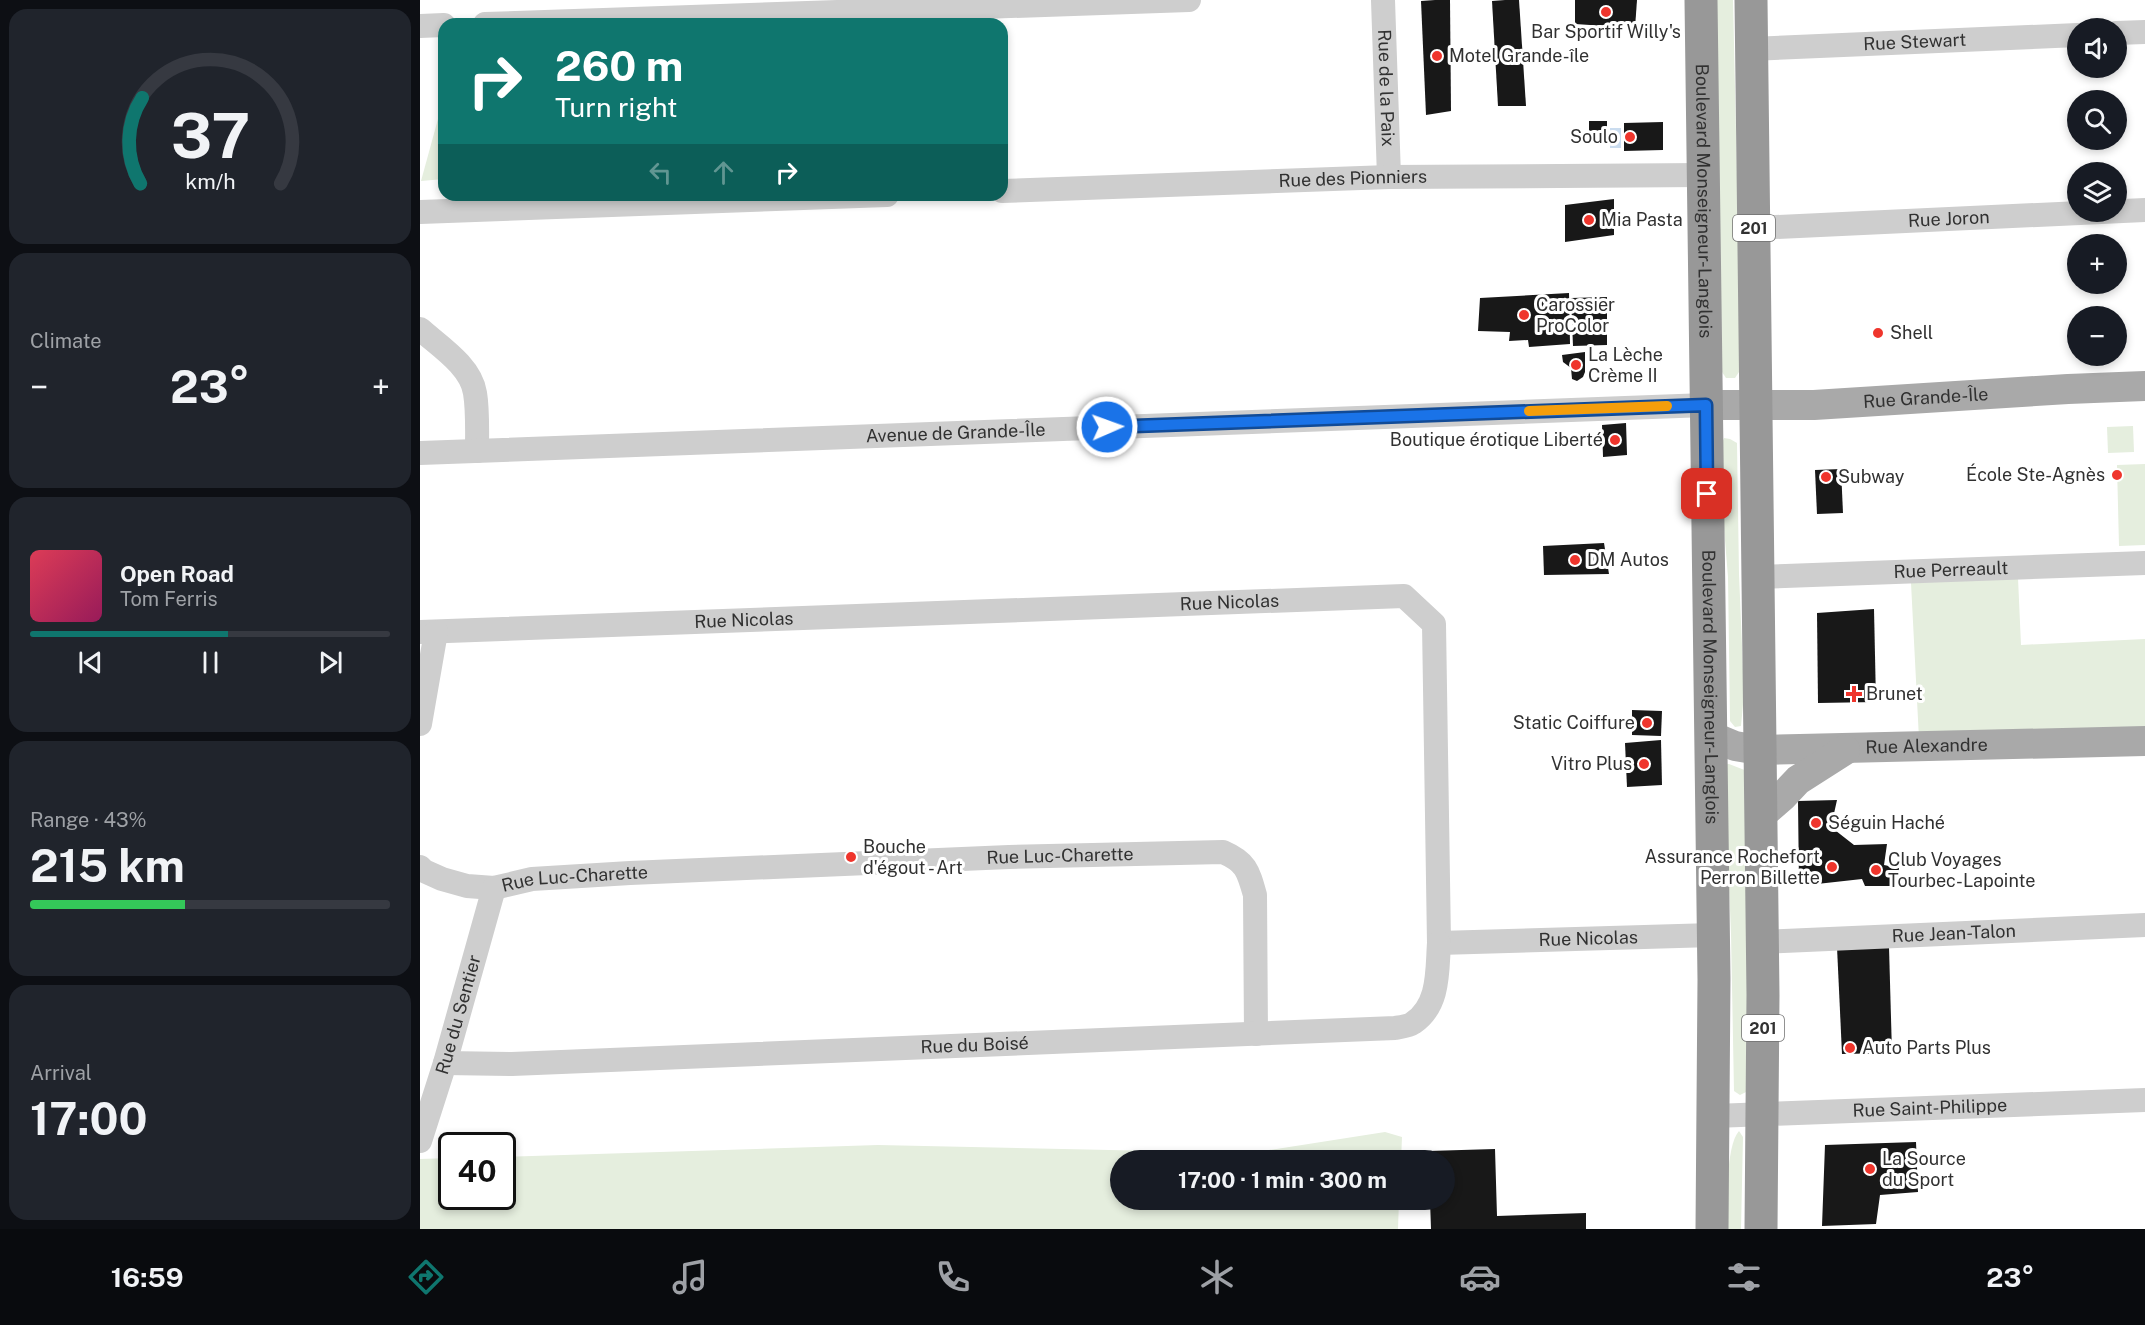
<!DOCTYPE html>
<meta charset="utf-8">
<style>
:root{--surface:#171b24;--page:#20242c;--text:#f1f3f6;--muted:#9ea1a6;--line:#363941;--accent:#0f766e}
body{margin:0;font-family:"Public Sans",sans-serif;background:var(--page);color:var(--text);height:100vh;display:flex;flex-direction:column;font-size:22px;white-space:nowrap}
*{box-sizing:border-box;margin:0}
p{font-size:20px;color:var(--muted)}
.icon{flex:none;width:33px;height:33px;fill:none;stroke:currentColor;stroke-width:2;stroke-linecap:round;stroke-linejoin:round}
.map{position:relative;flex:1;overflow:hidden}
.details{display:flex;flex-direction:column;gap:9px;padding:9px;background:#0d0f14;width:420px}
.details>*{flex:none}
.guide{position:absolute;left:18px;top:18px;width:570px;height:183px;border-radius:18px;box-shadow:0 3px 9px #0003;background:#0f766e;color:#fff;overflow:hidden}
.controls{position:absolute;left:1647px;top:18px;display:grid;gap:12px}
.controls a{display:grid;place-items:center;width:60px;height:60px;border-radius:50%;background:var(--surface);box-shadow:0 3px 9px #0003;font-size:30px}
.speed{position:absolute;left:18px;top:1132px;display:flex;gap:12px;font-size:30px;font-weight:700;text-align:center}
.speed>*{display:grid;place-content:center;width:78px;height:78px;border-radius:50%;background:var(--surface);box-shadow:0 3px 9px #0003;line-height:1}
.speed .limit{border:3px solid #111;border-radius:9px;background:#fff;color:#111}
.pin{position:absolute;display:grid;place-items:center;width:51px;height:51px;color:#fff;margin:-26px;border-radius:12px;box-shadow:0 3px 9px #0006}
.me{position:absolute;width:66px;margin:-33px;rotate:88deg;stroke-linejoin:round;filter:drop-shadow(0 0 4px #0008)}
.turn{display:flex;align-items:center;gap:21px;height:126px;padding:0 18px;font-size:27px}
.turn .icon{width:78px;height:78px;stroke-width:2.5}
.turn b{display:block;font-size:42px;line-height:51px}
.lanes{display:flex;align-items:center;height:57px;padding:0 18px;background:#0003;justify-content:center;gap:30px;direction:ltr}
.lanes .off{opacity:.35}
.big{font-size:45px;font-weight:700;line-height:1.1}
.details .card{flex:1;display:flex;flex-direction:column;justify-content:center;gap:9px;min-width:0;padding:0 21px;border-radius:18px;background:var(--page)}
.details .dial{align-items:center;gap:0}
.dial svg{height:156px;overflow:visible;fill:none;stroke:var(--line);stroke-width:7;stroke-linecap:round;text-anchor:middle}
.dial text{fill:var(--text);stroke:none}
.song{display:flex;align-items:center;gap:18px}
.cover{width:72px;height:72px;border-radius:9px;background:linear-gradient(135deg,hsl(350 70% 55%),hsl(330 70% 35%))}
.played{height:6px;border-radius:3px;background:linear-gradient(90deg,var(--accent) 55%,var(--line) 55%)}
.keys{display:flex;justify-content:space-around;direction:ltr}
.heat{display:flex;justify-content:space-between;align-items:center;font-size:33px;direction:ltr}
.charge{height:9px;border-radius:4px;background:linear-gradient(90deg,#34c759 43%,var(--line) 0)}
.trip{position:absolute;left:690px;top:1150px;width:345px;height:60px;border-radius:30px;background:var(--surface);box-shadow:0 3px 9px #0003;font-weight:700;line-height:60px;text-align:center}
.menu{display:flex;height:96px;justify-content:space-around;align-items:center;background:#090b0e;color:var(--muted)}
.menu .icon{width:42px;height:42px}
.menu .on{color:var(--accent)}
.menu b{font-size:27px;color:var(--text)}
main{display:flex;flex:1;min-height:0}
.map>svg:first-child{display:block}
</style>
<main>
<section class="details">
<div class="card dial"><svg viewBox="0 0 100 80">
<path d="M14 69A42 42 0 1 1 86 69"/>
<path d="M14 69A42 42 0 0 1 15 25" stroke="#0f766e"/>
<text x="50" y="56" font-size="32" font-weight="700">37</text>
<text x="50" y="72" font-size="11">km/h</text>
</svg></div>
<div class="card"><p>Climate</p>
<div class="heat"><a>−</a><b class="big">23°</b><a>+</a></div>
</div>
<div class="card">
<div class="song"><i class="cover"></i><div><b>Open Road</b><p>Tom Ferris</p></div></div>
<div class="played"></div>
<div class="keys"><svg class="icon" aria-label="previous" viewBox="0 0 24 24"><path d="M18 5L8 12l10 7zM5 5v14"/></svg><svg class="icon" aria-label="pause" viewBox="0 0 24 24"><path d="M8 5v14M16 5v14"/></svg><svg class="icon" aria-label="next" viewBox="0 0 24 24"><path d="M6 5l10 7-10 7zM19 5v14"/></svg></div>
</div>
<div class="card"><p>Range · 43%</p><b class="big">215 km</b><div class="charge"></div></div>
<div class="card"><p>Arrival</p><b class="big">17:00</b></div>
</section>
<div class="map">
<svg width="1725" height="1229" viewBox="0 0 1725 1229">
<rect width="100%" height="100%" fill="#fff"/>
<g fill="#e5eede">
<polygon points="1296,0 1313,0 1321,353 1319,372 1315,378 1306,378 1302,372"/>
<polygon points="24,97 24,179 1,181"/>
<polygon points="1713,426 1714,452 1688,453 1687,427"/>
<polygon points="1304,438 1310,439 1317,443 1319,574 1324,694 1321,726 1315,727 1310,721 1308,577 1298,454"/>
<polygon points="1725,464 1725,545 1699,546 1697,465"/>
<polygon points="1598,578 1601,645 1725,639 1725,727 1499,739 1491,583"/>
<polygon points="1304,764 1309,764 1327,771 1328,929 1326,1092 1320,1095 1314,1091 1311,934"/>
<path d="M1319 1131 1323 1137 1321 1229H1306C1308 1206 1305 1147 1319 1131Z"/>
<polygon points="965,1132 982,1137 981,1161 700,1161 700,1200 979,1200 978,1229 0,1229 0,1159 31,1158 32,1197 82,1197 83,1157 458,1145 830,1153"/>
</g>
<rect fill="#cadcef" x="1190" y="128" width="11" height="20"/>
<g fill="#181818">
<polygon points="1015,0 1030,0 1031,111 1006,115 1001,1"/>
<polygon points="1085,0 1099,0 1106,106 1078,106 1072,1"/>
<polygon points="1155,0 1217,0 1215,28 1155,24"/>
<rect x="1169" y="121" width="18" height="21"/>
<polygon points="1243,122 1243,150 1204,151 1204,123"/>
<polygon points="1194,199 1194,235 1145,242 1145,205"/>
<polygon points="1149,293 1150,344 1109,347 1108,340 1089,341 1090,332 1058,331 1060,298"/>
<polygon points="1187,297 1187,345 1153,346 1151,298"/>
<polygon points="1165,352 1165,372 1163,377 1157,381 1152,379 1151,368 1143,362 1142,355"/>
<polygon points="1206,423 1207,455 1183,457 1182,425"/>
<polygon points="1421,469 1423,513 1397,514 1395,470"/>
<polygon points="1184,543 1189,574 1124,575 1123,546"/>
<polygon points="1454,609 1456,702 1398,703 1397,613"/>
<polygon points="1212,710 1242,711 1241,736 1212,735"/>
<polygon points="1241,740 1242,785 1207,787 1205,743"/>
<polygon points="1417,800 1411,827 1434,845 1467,844 1464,865 1479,868 1477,886 1445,886 1442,879 1379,886 1378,801"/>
<polygon points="1417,947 1469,947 1472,1053 1422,1054"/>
<polygon points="1496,1142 1498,1192 1460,1195 1456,1224 1402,1226 1405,1145"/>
<polygon points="1075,1149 1077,1216 1166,1213 1166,1229 1011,1229 1010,1200 1024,1200 1024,1161 1008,1161 1008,1151"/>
</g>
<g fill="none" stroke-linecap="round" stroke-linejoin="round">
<g stroke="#cecece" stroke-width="24">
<path id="s1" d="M963 0 969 177"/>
<polyline points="65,24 769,0"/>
<polyline points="0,26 24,25"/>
<polyline points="1696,33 1725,32"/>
<path id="s2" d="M1331 49 1658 35"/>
<path id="s3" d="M582 191 969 177 1283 175"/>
<polyline points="0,212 467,195"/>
<path id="s4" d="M1334 228 1725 210"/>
<path d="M0 329C19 346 51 366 55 393 58 411 57 432 57 451"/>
<path id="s5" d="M0 453 1286 405"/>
<path id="s6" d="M1337 577 1725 563"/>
<path id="s7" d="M0 632 984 596 1014 624 1019 943 1293 935"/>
<polyline points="0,724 16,632"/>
<path id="s8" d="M0 867 4 871 22 879 47 886 74 888 112 879 210 873 589 857 803 852C826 862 828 870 835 895L836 1034"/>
<path id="s9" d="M1342 942 1725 925"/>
<path id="s10" d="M25 1063 92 1064 975 1028C981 1027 989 1026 993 1023 1020 1005 1017 970 1019 943"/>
<path id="s11" d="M1294 1116 1725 1100"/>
<path id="s12" d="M0 1141 25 1063 74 888"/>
</g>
<g stroke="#a9a9a9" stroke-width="30">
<path id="s13" d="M1286 405H1394L1648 389 1725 386"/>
<path id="s14" d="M1291 736 1315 746 1339 750 1725 741"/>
<polyline points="1340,816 1362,797 1378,780 1425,750"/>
</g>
<g stroke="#989898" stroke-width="33">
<path id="s15" d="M1281 0 1294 979 1292 1229"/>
<polyline points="1331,0 1343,995 1341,1229"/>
</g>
</g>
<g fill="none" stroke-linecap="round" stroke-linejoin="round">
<g stroke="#114b97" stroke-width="15">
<polyline id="route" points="687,427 1286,405 1287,494"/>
</g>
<use href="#route" stroke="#1a73e8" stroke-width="10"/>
<polyline stroke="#f59e0b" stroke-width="10" points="1109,411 1247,406"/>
</g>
<g fill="#ef352c" stroke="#fff" stroke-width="2">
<circle cx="1186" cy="12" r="6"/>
<circle cx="1017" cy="56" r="6"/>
<circle cx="1210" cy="137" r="6"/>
<circle cx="1169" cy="220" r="6"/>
<circle cx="1104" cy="315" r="6"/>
<circle cx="1458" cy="333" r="6"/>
<circle cx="1156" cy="365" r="6"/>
<circle cx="1195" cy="440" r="6"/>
<circle cx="1697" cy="475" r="6"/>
<circle cx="1406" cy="477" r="6"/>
<circle cx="1155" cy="560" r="6"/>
<path d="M1431 685h6v6h6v6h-6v6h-6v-6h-6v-6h6z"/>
<circle cx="1227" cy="723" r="6"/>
<circle cx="1224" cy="764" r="6"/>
<circle cx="1396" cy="823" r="6"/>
<circle cx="431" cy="857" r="6"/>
<circle cx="1412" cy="867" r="6"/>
<circle cx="1456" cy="870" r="6"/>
<circle cx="1430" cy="1048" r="6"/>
<circle cx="1450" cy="1169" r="6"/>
</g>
<g text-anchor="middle" stroke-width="6" stroke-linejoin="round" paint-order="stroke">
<g fill="#fff" stroke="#6f6f6f" stroke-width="1.5">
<rect x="1313" y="215" width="42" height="26" rx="4.5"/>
<rect x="1322" y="1015" width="42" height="26" rx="4.5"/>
</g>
<g font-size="16" font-weight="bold" fill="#313131">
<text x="1334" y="234">201</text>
<text x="1343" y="1034">201</text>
</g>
<g font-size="18" fill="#313131" stroke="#fff" text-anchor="start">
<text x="1186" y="38" text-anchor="middle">Bar Sportif Willy's</text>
<text x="1029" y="62">Motel Grande-île</text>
<text x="1198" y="143" text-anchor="end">Soulo</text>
<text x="1181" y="226">Mia Pasta</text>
<text x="1116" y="311">Carossier<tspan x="1116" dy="21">ProColor</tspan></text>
<text x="1470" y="339">Shell</text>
<text x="1168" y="361">La Lèche<tspan x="1168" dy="21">Crème II</tspan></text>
<text x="1183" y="446" text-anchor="end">Boutique érotique Liberté</text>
<text x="1685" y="481" text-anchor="end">École Ste-Agnès</text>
<text x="1418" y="483">Subway</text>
<text x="1167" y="566">DM Autos</text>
<text x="1446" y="700">Brunet</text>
<text x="1215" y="729" text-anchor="end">Static Coiffure</text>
<text x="1212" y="770" text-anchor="end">Vitro Plus</text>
<text x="1408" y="829">Séguin Haché</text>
<text x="443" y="853">Bouche<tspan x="443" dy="21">d'égout - Art</tspan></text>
<text x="1400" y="863" text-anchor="end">Assurance Rochefort<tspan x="1400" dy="21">Perron Billette</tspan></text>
<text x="1468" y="866">Club Voyages<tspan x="1468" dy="21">Tourbec-Lapointe</tspan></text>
<text x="1442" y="1054">Auto Parts Plus</text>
<text x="1462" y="1165">La Source<tspan x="1462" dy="21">du Sport</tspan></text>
</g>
<g font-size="18" fill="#313131" stroke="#fff">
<text dy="6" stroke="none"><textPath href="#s2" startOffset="164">Rue Stewart</textPath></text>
<text dy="6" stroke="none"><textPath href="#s1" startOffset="88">Rue de la Paix</textPath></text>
<text dy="6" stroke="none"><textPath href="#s3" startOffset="351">Rue des Pionniers</textPath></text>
<text dy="6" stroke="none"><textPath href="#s15" startOffset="201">Boulevard Monseigneur-Langlois</textPath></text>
<text dy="6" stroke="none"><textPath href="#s4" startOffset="195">Rue Joron</textPath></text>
<text dy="6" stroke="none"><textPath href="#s13" startOffset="220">Rue Grande-Île</textPath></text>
<text dy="6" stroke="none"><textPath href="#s5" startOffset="536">Avenue de Grande-Île</textPath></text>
<text dy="6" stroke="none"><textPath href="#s6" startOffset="194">Rue Perreault</textPath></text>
<text dy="6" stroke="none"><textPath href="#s7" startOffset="810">Rue Nicolas</textPath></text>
<text dy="6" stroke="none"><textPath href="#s7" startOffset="324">Rue Nicolas</textPath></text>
<text dy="6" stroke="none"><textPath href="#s15" startOffset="687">Boulevard Monseigneur-Langlois</textPath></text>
<text dy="6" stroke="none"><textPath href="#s14" startOffset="218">Rue Alexandre</textPath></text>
<text dy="6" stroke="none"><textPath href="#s8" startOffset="646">Rue Luc-Charette</textPath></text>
<text dy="6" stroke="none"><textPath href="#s8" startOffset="160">Rue Luc-Charette</textPath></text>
<text dy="6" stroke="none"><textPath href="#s9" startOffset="192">Rue Jean-Talon</textPath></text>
<text dy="6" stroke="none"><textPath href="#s7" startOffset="1494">Rue Nicolas</textPath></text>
<text dy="6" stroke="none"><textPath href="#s12" startOffset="132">Rue du Sentier</textPath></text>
<text dy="6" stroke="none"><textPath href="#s10" startOffset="530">Rue du Boisé</textPath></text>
<text dy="6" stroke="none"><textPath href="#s11" startOffset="216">Rue Saint-Philippe</textPath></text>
</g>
</g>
</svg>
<div class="controls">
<a><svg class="icon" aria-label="sound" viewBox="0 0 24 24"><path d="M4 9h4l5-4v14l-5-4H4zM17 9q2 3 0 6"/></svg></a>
<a><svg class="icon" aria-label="search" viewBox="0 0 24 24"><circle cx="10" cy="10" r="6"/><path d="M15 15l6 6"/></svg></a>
<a><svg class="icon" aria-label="layers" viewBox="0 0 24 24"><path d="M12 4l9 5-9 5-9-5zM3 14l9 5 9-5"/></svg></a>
<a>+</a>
<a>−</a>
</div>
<div class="speed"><div class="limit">40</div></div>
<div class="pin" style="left:1287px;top:494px;background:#d93025"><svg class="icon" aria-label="arrive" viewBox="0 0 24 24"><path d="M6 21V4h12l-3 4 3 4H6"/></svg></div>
<svg class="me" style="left:687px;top:427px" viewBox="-20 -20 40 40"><circle r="17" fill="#1a73e8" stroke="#fff" stroke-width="3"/><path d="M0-11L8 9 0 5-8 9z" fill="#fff"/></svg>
<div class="trip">17:00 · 1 min · 300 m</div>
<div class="guide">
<div class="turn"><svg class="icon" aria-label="right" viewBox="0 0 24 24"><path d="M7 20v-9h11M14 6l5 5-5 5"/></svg><div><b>260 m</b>Turn right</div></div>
<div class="lanes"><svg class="icon off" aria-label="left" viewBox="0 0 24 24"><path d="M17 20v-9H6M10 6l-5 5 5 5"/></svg><svg class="icon off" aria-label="ahead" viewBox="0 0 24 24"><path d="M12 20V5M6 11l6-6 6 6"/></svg><svg class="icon" aria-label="right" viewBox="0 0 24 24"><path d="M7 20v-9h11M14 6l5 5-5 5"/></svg></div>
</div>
</div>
</main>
<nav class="menu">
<b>16:59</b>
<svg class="icon on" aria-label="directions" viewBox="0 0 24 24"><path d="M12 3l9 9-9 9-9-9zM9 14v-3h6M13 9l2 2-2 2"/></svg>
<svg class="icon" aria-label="music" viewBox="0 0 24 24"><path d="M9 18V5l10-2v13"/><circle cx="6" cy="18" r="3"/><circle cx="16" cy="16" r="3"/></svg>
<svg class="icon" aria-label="phone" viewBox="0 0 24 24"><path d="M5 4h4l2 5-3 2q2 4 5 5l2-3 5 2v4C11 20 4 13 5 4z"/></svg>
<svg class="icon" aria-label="climate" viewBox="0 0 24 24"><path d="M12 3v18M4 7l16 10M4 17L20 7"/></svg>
<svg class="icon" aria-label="car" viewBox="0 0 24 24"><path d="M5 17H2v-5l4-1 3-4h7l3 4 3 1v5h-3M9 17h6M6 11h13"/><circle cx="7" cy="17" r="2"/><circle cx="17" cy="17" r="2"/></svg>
<svg class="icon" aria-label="filters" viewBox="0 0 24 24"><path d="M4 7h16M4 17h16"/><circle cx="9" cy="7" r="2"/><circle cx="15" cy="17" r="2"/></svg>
<b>23°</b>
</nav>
